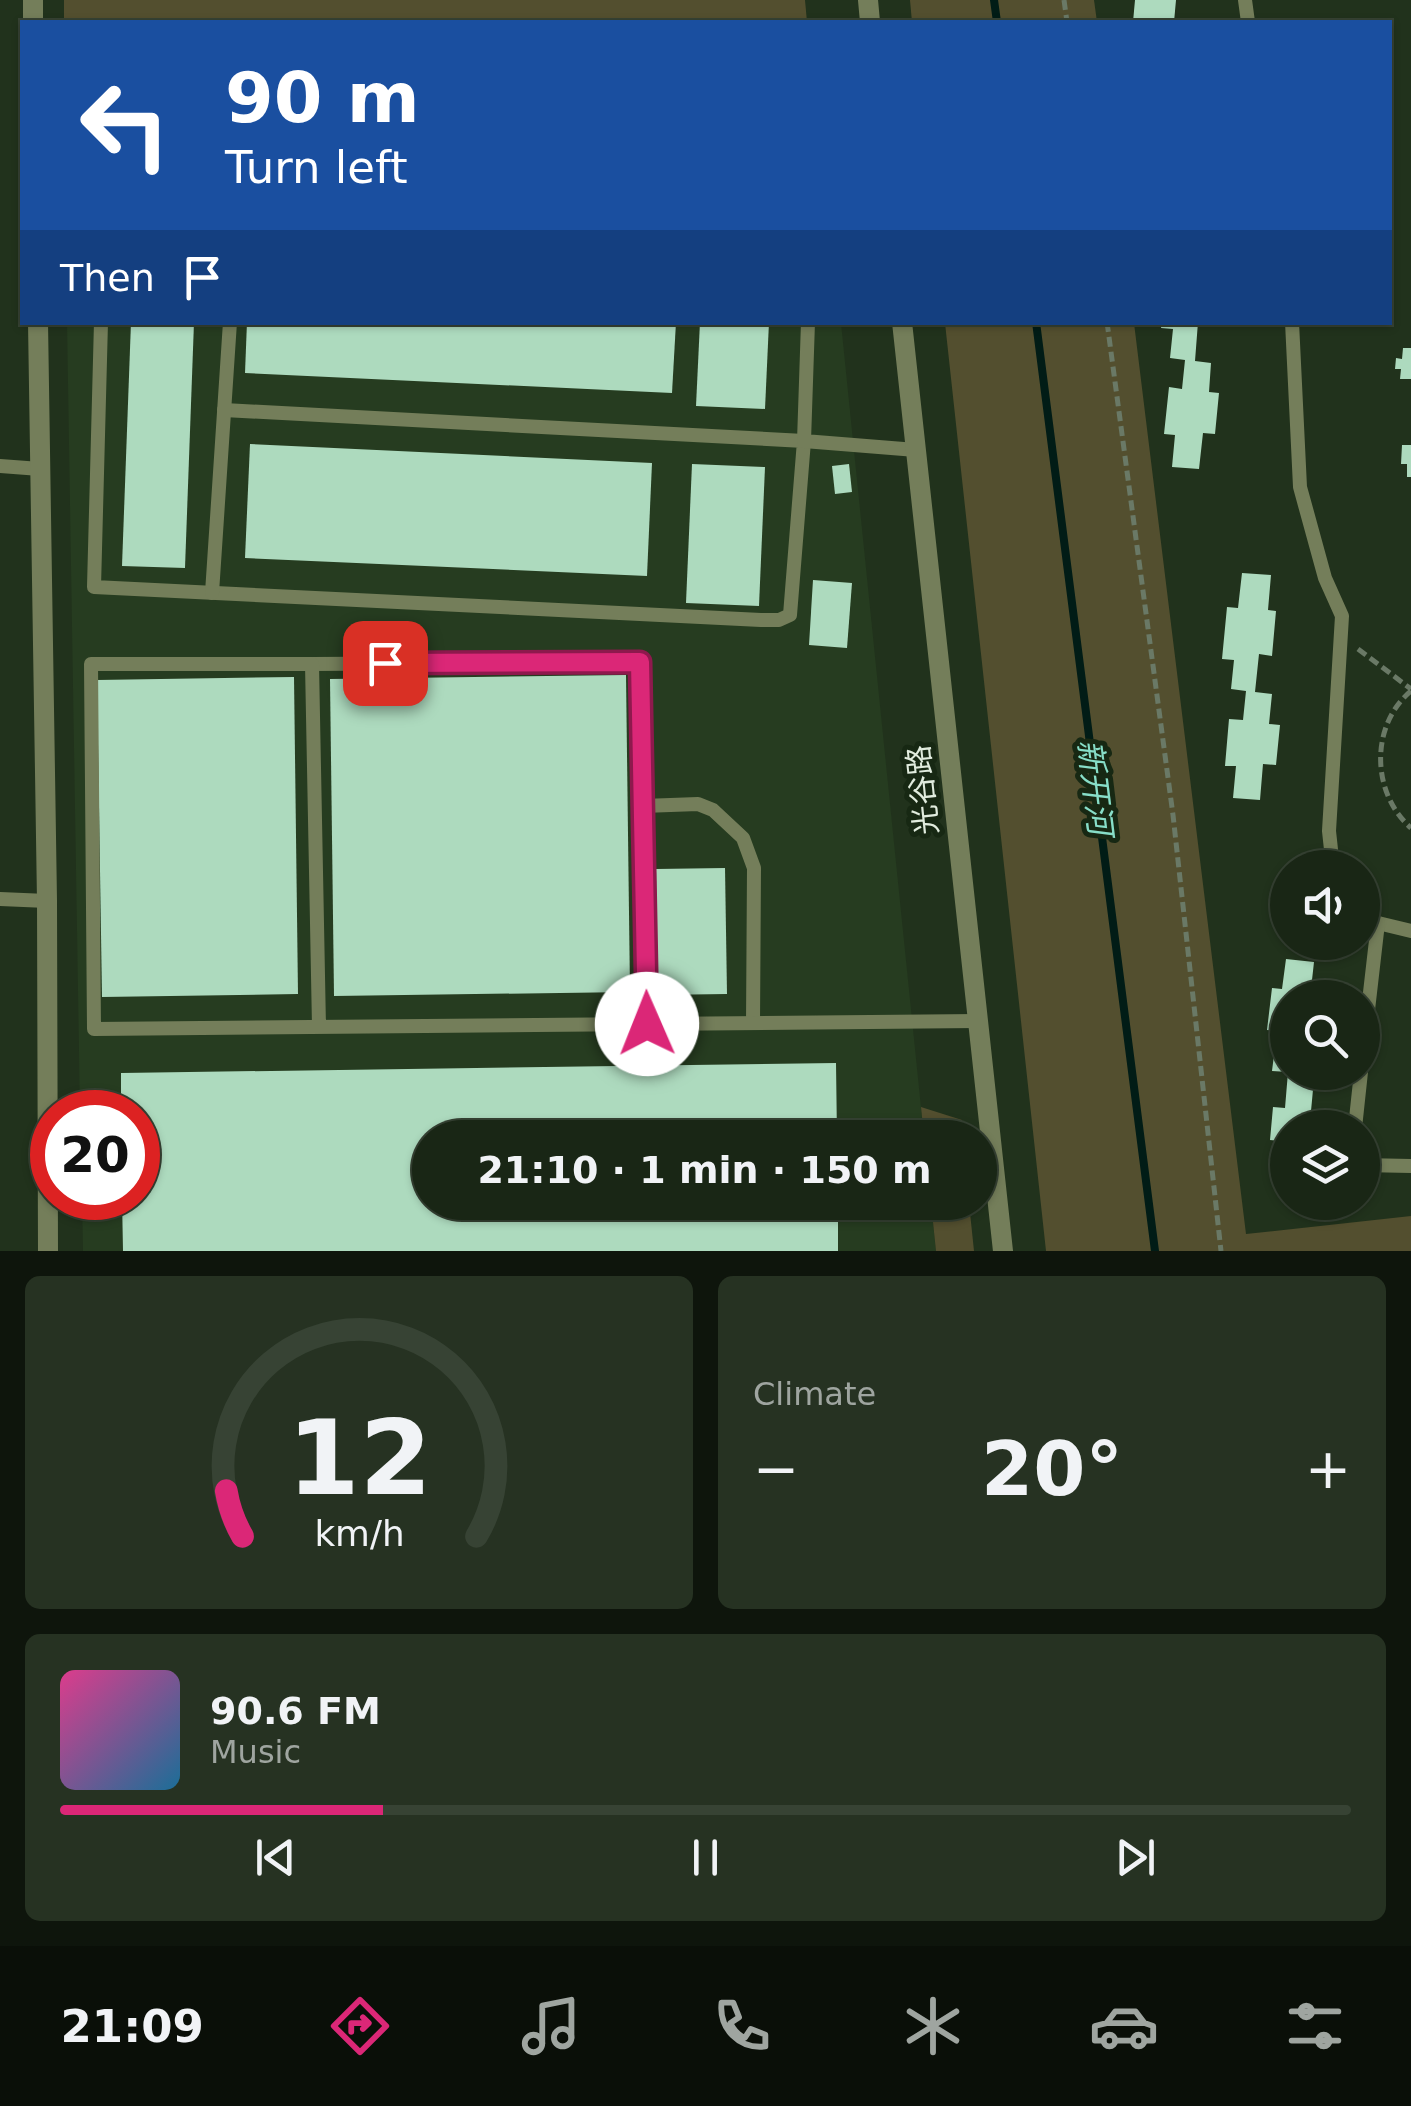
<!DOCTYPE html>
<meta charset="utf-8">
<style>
:root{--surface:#192615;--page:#263222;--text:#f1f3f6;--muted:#9fa5a0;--line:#374334;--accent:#db2777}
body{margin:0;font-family:"DejaVu Sans","Noto Sans SC",sans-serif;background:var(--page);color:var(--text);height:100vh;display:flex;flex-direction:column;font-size:38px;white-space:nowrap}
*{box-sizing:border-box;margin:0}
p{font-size:32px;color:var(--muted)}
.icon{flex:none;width:55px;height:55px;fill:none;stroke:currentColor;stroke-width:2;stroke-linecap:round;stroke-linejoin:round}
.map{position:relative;height:1251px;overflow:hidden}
.drawer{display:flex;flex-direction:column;gap:25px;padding:25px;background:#0e150c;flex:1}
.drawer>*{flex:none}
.top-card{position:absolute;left:20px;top:20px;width:1372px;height:305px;border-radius:0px;box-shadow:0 2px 8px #0004,0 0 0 2px var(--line);background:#1a4fa0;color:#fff;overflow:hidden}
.tools{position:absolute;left:1270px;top:850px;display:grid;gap:20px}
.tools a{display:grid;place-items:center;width:110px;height:110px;border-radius:50%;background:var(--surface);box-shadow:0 2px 8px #0004,0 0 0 2px var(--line);font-size:50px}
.speed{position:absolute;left:30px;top:1090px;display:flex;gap:20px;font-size:50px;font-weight:700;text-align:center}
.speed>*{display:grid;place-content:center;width:130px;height:130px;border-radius:50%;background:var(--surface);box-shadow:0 2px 8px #0004,0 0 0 2px var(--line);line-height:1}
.speed .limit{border:15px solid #d22;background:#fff;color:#111}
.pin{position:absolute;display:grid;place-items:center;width:85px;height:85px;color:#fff;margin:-42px;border-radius:20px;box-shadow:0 5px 15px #0006}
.me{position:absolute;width:110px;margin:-55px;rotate:359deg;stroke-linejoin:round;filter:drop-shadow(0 0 8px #0008)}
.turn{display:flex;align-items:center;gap:35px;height:210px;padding:0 40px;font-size:45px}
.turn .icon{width:130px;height:130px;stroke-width:2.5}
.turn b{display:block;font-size:70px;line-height:85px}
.then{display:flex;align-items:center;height:95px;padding:0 40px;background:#0003;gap:20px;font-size:38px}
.big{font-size:75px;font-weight:700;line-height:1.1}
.drawer .card{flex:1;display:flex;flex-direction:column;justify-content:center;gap:15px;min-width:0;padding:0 35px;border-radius:15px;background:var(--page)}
.drawer .dial{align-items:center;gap:0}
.dial svg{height:260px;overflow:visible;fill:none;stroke:var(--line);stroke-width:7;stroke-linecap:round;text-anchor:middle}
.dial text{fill:var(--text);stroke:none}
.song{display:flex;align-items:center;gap:30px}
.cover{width:120px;height:120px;border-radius:15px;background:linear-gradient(135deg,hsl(330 70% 55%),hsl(200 70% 35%))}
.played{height:10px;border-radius:5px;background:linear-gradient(90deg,var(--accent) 25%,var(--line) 25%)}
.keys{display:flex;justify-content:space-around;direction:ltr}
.heat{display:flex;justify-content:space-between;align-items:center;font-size:55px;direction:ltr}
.drawer .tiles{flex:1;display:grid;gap:25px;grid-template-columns:1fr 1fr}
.card:last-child{grid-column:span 2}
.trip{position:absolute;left:412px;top:1120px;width:585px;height:100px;border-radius:50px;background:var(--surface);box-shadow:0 2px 8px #0004,0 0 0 2px var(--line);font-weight:700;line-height:100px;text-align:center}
.dock{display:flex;height:160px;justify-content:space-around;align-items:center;background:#0a0f08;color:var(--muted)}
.dock .icon{width:70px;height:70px}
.dock .active{color:var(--accent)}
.dock b{font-size:45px;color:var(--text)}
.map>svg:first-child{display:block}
</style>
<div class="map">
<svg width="1411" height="1251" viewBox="0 0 1411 1251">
<rect width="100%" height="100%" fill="#21321c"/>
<polygon fill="#263c20" points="67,323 841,323 924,1137 430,1138 430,1202 931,1203 936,1251 83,1251 82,1198 138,1198 138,1112 80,1112"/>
<g fill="#534f2f">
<polygon points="64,0 805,0 807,22 64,22"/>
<polygon points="910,0 1094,0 1097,22 912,22"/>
<polygon points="945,323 1134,323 1246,1234 1411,1216 1411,1251 1046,1251"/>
<polygon points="921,1107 962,1120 963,1137 924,1137"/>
<polygon points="931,1203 969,1203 974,1251 936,1251"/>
</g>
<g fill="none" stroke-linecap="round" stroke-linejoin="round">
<g stroke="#011c16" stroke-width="8">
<polyline points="994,0 997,22"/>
<polyline points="1036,322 1155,1251"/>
</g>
</g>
<g fill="#addabe">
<polygon points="1135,0 1176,0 1174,22 1133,22"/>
<polygon points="131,322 194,322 185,568 122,566"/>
<polygon points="247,322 676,322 672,393 245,373"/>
<polygon points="700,322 769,322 765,409 696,406"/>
<polygon points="1162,322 1198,322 1195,361 1211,363 1209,392 1219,393 1215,434 1203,433 1199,469 1172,467 1175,435 1164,434 1169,387 1182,389 1185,360 1170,358 1173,329 1161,328"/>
<polygon points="1403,348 1411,348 1411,379 1400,379 1401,369 1395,369 1396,358 1402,359"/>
<polygon points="250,444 652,463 647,576 245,558"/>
<polygon points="1402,445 1411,445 1411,477 1407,477 1407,464 1401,464"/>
<polygon points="692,464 765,467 759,606 686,603"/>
<polygon points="849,464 852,492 835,494 832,466"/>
<polygon points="1242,573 1271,575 1268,610 1276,611 1272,656 1259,654 1255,692 1272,694 1269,724 1280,725 1276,765 1263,764 1260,800 1233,798 1236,766 1225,766 1229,719 1243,720 1246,691 1231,689 1234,660 1222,659 1227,607 1238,608"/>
<polygon points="813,580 852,583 847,648 809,645"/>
<polygon points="626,675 630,992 334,996 330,679"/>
<polygon points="294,677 298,994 102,997 97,680"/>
<polygon points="725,868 727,994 657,995 656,869"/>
<polygon points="1286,959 1314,962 1310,998 1288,998 1288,1072 1272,1071 1277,1031 1267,1030 1272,988 1282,989"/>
<polygon points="836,1063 837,1138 430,1138 430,1202 838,1202 838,1251 123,1251 122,1198 138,1198 138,1112 121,1112 121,1073"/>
<polygon points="1288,1072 1314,1079 1311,1111 1325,1112 1323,1128 1288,1128 1288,1183 1276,1182 1280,1141 1270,1140 1273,1107 1285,1108"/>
</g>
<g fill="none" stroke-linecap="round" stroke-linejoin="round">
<g stroke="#6a7966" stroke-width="5" stroke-dasharray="10 5" stroke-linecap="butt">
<polyline points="1064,0 1067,22"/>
<polyline points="1107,322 1173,815 1221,1251"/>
<polyline points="1358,649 1411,689"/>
<path d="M1411 691C1370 725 1371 793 1411 828"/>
</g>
<g stroke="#747e5a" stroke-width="14">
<polyline points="1245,0 1248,22"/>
<polyline points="101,322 94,587 761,620 779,620 790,615 804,441 224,410"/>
<polyline points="808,322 804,441 916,450"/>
<polyline points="1292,322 1300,487 1325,578 1342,616 1329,831 1333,868"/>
<polyline points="0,466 40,469"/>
<polyline points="212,593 230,322"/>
<polyline points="312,664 640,662 647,1024"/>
<polyline points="643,806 698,804 713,810 743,838 754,868 753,1023"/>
<polyline points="0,899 47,901"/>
<polyline points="1362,911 1378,923 1411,931"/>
<polyline points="319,1027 312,664 91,664 94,1029 978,1021"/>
<polyline points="1362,1062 1378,923"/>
<polyline points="1355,1128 1361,1072"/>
<polyline points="1362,1165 1411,1166"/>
</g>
<g stroke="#747e5a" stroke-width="20">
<polyline points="33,0 33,22"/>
<polyline points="868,0 870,22"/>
<polyline points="38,322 47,901 48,1251"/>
<polyline points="902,322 1003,1251"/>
</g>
</g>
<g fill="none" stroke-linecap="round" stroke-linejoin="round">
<g stroke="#8e194d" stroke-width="25">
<polyline id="route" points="385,663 640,662 647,1024"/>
</g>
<use href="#route" stroke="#db2777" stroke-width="18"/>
</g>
<g text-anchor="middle" stroke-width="10" stroke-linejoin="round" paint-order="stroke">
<g font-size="30" fill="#e1ecde" stroke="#172813">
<text transform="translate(923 790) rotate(-96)" y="10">光谷路</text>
</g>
<g font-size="32" font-style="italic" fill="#87dec8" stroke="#172813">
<text transform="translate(1095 787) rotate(83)" y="11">新开河</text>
</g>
</g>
</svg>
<div class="tools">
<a><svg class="icon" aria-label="sound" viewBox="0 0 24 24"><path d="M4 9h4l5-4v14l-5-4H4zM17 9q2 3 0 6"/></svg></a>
<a><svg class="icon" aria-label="search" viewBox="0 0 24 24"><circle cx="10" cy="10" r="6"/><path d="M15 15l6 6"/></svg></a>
<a><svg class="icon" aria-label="layers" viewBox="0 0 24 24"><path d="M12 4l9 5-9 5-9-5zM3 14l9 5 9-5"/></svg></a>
</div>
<div class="speed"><div class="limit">20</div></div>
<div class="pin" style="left:385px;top:663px;background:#d93025"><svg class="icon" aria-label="arrive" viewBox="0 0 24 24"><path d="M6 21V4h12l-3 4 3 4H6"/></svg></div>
<svg class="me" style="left:647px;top:1024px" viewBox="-20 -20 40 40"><circle r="19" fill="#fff"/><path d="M0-13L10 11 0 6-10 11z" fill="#db2777"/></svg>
<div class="trip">21:10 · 1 min · 150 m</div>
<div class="top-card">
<div class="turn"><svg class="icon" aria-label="left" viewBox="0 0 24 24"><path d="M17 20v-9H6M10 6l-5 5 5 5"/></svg><div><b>90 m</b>Turn left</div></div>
<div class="then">Then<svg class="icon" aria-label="arrive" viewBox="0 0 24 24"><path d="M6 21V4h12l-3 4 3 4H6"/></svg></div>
</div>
</div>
<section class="drawer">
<div class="tiles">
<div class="card dial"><svg viewBox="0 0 100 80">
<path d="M14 69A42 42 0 1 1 86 69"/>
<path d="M14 69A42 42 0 0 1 9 55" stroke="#db2777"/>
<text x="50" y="56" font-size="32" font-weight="700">12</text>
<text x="50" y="72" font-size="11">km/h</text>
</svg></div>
<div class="card"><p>Climate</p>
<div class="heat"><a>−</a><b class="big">20°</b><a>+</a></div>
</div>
<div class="card">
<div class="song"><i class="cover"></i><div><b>90.6 FM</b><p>Music</p></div></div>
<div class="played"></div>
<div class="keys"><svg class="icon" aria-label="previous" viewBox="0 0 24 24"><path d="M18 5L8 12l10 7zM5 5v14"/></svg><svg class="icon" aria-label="pause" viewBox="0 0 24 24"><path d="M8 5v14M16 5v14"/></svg><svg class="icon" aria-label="next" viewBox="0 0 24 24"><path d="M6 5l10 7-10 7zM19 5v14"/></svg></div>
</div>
</div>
</section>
<nav class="dock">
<b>21:09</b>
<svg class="icon active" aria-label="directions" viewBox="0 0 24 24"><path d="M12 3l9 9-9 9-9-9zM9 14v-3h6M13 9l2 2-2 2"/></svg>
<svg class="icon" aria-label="music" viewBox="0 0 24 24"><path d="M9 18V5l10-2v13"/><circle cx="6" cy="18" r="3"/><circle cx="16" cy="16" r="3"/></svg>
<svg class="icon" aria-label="phone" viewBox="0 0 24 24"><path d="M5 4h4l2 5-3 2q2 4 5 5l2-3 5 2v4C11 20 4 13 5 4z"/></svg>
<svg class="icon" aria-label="climate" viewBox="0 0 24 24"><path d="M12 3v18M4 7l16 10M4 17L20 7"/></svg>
<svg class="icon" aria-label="car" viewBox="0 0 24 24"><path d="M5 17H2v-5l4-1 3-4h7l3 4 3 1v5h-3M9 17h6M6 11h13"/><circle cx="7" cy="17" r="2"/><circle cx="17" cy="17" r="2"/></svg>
<svg class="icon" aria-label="filters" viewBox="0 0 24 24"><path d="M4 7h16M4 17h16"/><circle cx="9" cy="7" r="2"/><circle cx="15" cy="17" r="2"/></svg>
</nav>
